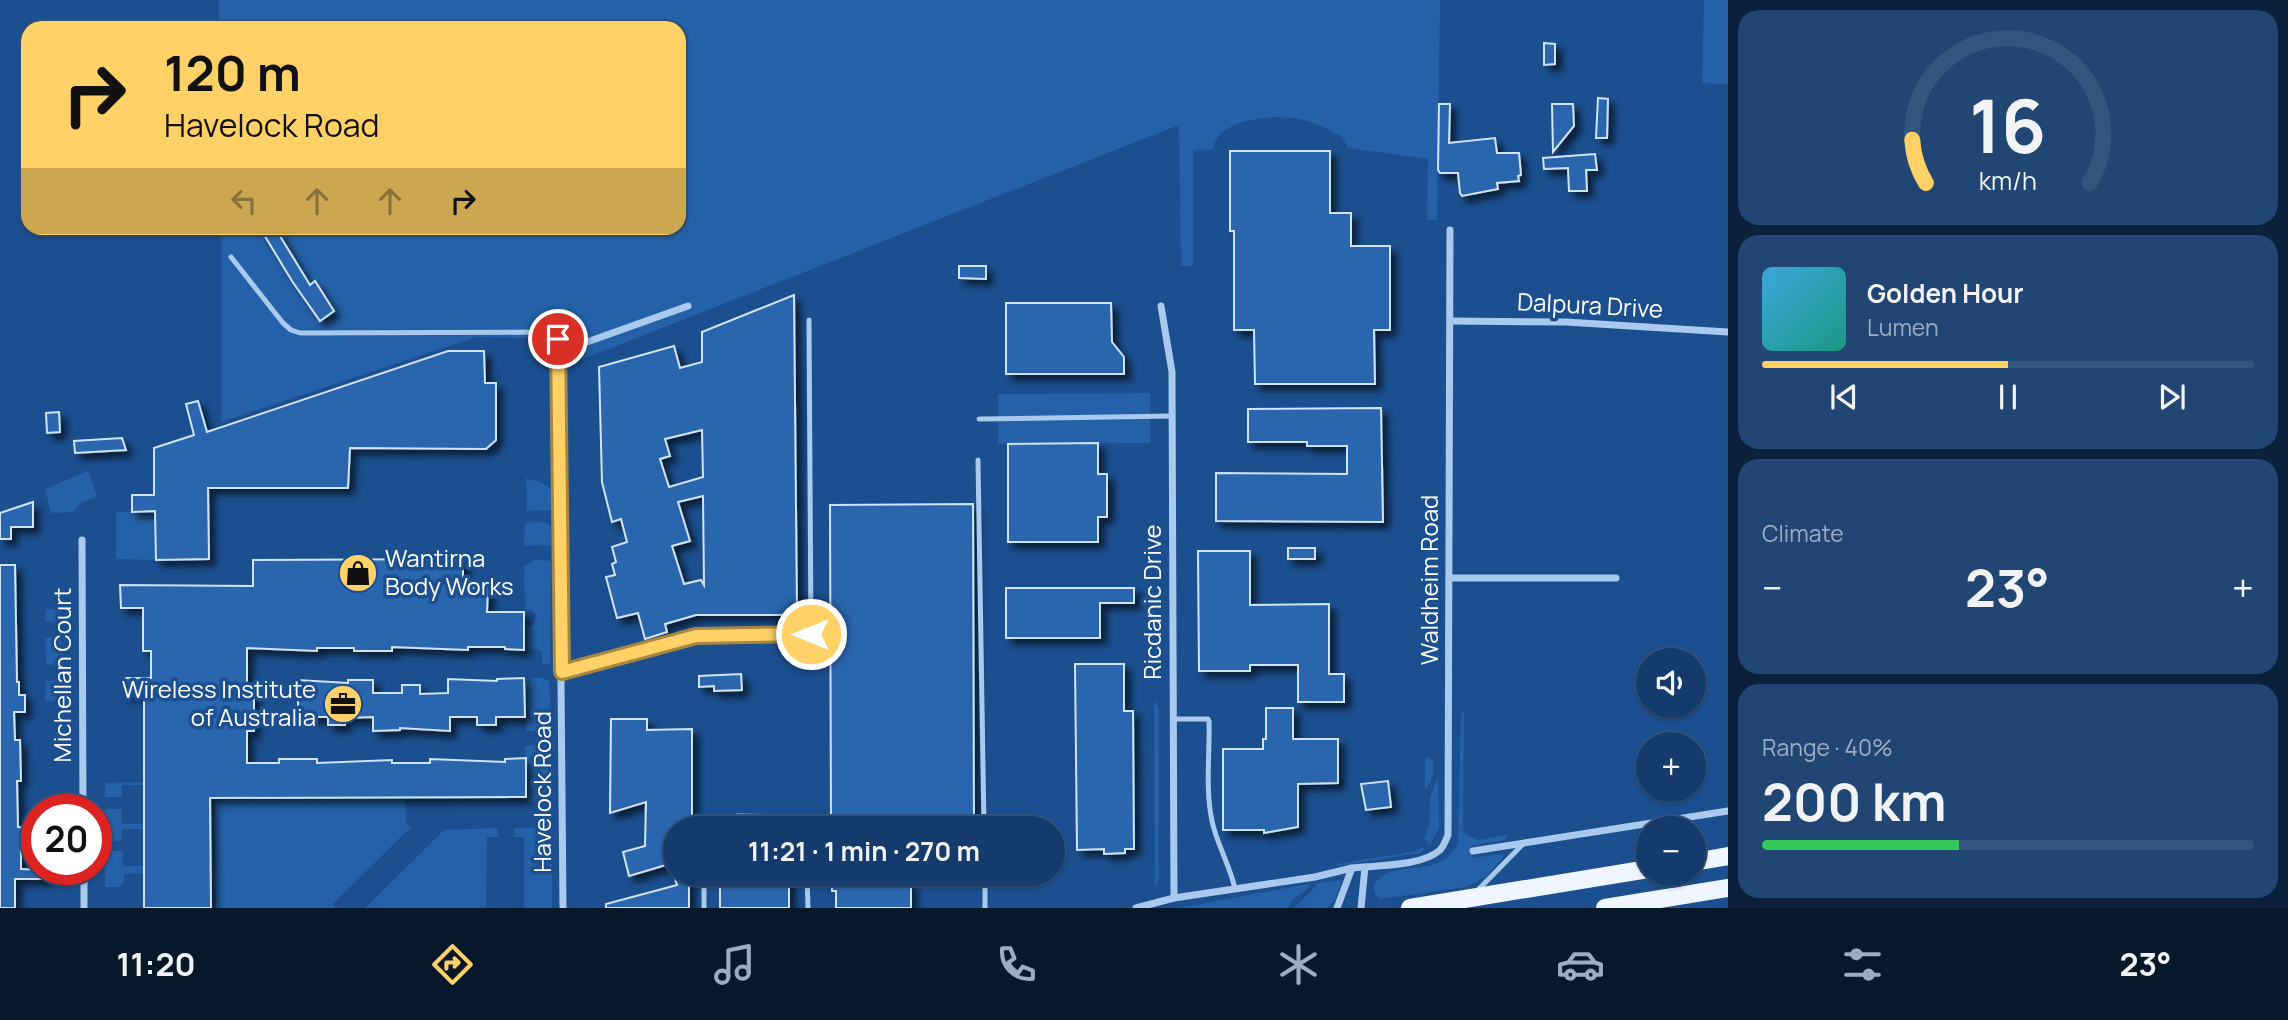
<!DOCTYPE html>
<meta charset="utf-8">
<style>
:root{--surface:#143b6b;--page:#214673;--text:#f1f3f6;--muted:#9dadc1;--line:#33557e;--accent:#ffd166}
body{margin:0;font-family:Manrope,sans-serif;background:var(--page);color:var(--text);height:100vh;display:flex;flex-direction:column;font-size:26px;white-space:nowrap}
*{box-sizing:border-box;margin:0}
p{font-size:23px;color:var(--muted)}
.icon{flex:none;width:38px;height:38px;fill:none;stroke:currentColor;stroke-width:2;stroke-linecap:round;stroke-linejoin:round}
.map{position:relative;flex:1;overflow:hidden}
.side{display:flex;flex-direction:column;gap:10px;padding:10px;background:#0b203b;width:560px}
.side>*{flex:none}
.banner{position:absolute;left:21px;top:21px;width:665px;height:214px;border-radius:21px;box-shadow:0 2px 5px #0004,0 0 0 2px var(--line);background:#ffd166;color:#111;overflow:hidden}
.fabs{position:absolute;left:1636px;top:648px;display:grid;gap:14px}
.fabs a{display:grid;place-items:center;width:70px;height:70px;border-radius:50%;background:var(--surface);box-shadow:0 2px 5px #0004,0 0 0 2px var(--line);font-size:35px}
.speed{position:absolute;left:21px;top:794px;display:flex;gap:14px;font-size:35px;font-weight:700;text-align:center}
.speed>*{display:grid;place-content:center;width:91px;height:91px;border-radius:50%;background:var(--surface);box-shadow:0 2px 5px #0004,0 0 0 2px var(--line);line-height:1}
.speed .limit{border:10px solid #d22;background:#fff;color:#111}
.pin{position:absolute;display:grid;place-items:center;width:60px;height:60px;color:#fff;margin:-30px;border:4px solid #fff;border-radius:50%;box-shadow:0 2px 7px #0007}
.me{position:absolute;width:77px;margin:-38px;rotate:270deg;stroke-linejoin:round;filter:drop-shadow(0 0 5px #0008)}
.turn{display:flex;align-items:center;gap:24px;height:147px;padding:0 28px;font-size:32px}
.turn .icon{width:91px;height:91px;stroke-width:2.5}
.turn b{display:block;font-size:49px;line-height:60px}
.lanes{display:flex;align-items:center;height:66px;padding:0 28px;background:#0003;justify-content:center;gap:35px;direction:ltr}
.lanes .off{opacity:.35}
.big{font-size:52px;font-weight:700;line-height:1.1}
.side .widget{flex:1;display:flex;flex-direction:column;justify-content:center;gap:10px;min-width:0;padding:0 24px;border-radius:21px;background:var(--page)}
.side .dial{align-items:center;gap:0}
.dial svg{height:182px;overflow:visible;fill:none;stroke:var(--line);stroke-width:7;stroke-linecap:round;text-anchor:middle}
.dial text{fill:var(--text);stroke:none}
.song{display:flex;align-items:center;gap:21px}
.cover{width:84px;height:84px;border-radius:10px;background:linear-gradient(135deg,hsl(200 70% 55%),hsl(170 70% 35%))}
.played{height:7px;border-radius:4px;background:linear-gradient(90deg,var(--accent) 50%,var(--line) 50%)}
.keys{display:flex;justify-content:space-around;direction:ltr}
.heat{display:flex;justify-content:space-between;align-items:center;font-size:38px;direction:ltr}
.charge{height:10px;border-radius:5px;background:linear-gradient(90deg,#34c759 40%,var(--line) 0)}
.trip{position:absolute;left:663px;top:816px;width:402px;height:70px;border-radius:35px;background:var(--surface);box-shadow:0 2px 5px #0004,0 0 0 2px var(--line);font-weight:700;line-height:70px;text-align:center}
.tab-bar{display:flex;height:112px;justify-content:space-around;align-items:center;background:#08182b;color:var(--muted)}
.tab-bar .icon{width:49px;height:49px}
.tab-bar .active{color:var(--accent)}
.tab-bar b{font-size:32px;color:var(--text)}
main{display:flex;flex:1;min-height:0}
.map>svg:first-child{display:block}
</style>
<main>
<div class="map">
<svg width="1728" height="908" viewBox="0 0 1728 908">
<defs>
<filter id="shadow"><feDropShadow dx="6" dy="6" stdDeviation="3.5" flood-color="#0009"/></filter>
</defs>
<rect width="100%" height="100%" fill="#1b4f8f"/>
<g fill="#2461a8">
<path d="M219 0H1440L1437 220H1427L1428 159 1348 148C1345 143 1344 138 1339 135 1328 129 1310 121 1298 119 1273 114 1217 119 1213 149L1193 150V266H1181L1179 125 583 359 582 336 575 339 476 337 221 422V228H679V28H219Z"/>
<polygon points="1704,0 1728,0 1728,84 1702,83"/>
<polygon points="1150,393 1150,443 998,444 998,394"/>
<polygon points="88,471 97,496 81,503 73,512 51,513 45,489"/>
<polygon points="526,478 542,483 551,489 551,510 527,511"/>
<polygon points="155,511 156,560 116,559 116,512"/>
<polygon points="544,522 551,526 551,545 524,546 525,523"/>
<polygon points="1431,551 1439,553 1439,656 1430,656"/>
<polygon points="535,559 549,561 551,565 550,664 542,664 542,651 527,647 527,627 534,625 536,615 532,610 525,609 524,567"/>
<polygon points="46,609 61,609 62,623 45,621"/>
<polygon points="61,636 62,666 46,664 45,638"/>
<polygon points="531,678 543,678 549,681 552,729 550,731 526,731 524,683 531,683"/>
<polygon points="62,680 62,701 45,701 45,681"/>
<polygon points="1154,701 1157,704 1159,711 1159,880 1155,888"/>
<path d="M1461 712H1464L1463 827 1465 834 1479 840 1508 835 1505 840 1470 846 1473 858 1501 854H1503V857L1486 877 1466 887 1380 899 1374 893V885C1394 855 1436 883 1458 844Z"/>
<polygon points="550,745 553,802 527,803 525,746"/>
<path d="M1425 757 1433 760C1434 771 1433 782 1425 789Z"/>
<polygon points="1438,777 1439,828 1430,845 1424,838 1429,827 1430,797"/>
<polygon points="144,782 144,785 122,785 122,797 105,797 105,783"/>
<polygon points="405,797 406,823 411,827 333,904 336,908 216,908 215,801 221,798"/>
<polygon points="105,809 122,809 122,824 144,824 144,829 122,829 122,841 105,841"/>
<polygon points="497,828 499,837 487,837 486,908 365,908 444,830"/>
<polygon points="514,828 547,828 552,832 552,908 524,908 524,837 513,837"/>
<polygon points="1424,847 1424,850 1419,853 1338,866 1337,864 1412,852"/>
<polygon points="105,851 123,851 123,866 146,866 146,873 124,874 124,882 119,887 105,887"/>
<polygon points="1342,880 1335,900 1327,908 1294,908 1319,883"/>
<polygon points="1308,884 1310,887 1292,900 1288,908 1178,908"/>
</g>
<g fill="#2a66ad" stroke="#cfe3fa" stroke-width="2" fill-rule="evenodd" filter="url(#shadow)">
<polygon points="1544,43 1555,44 1555,64 1544,65"/>
<polygon points="1598,98 1608,99 1607,138 1596,138"/>
<polygon points="1439,104 1450,104 1449,143 1495,138 1497,153 1519,153 1521,175 1518,176 1519,181 1497,183 1498,189 1462,196 1460,193 1458,173 1440,173 1438,170"/>
<polygon points="1552,104 1573,104 1574,126 1553,152"/>
<polygon points="1230,151 1330,151 1330,213 1351,213 1351,246 1390,246 1390,330 1374,330 1375,384 1255,384 1254,330 1234,330 1234,231 1230,231"/>
<polygon points="1595,154 1597,170 1586,170 1587,191 1569,191 1568,168 1544,169 1543,158"/>
<polygon points="260,228 275,228 310,285 315,281 334,311 320,321 292,281"/>
<polygon points="959,266 986,266 986,279 959,278"/>
<path d="M794 295 797 615H696L665 624 667 632 645 639 638 613 617 618 606 577 615 575 612 564 616 562 612 547 627 542 621 519 612 522 602 482 599 367 674 346 680 368 702 362V332ZM702 430 703 477 669 487 660 459 670 456 665 439ZM703 496 704 585 701 580 684 584 672 546 690 541 678 502Z"/>
<polygon points="1006,303 1111,303 1112,342 1124,357 1124,374 1006,374"/>
<polygon points="448,351 484,351 485,383 496,383 496,440 486,449 350,448 348,488 208,488 209,559 156,560 155,511 132,512 132,495 154,495 154,448 194,435 186,404 198,401 207,432"/>
<polygon points="1381,408 1383,522 1216,521 1216,473 1347,474 1347,446 1307,446 1307,442 1248,442 1248,409"/>
<polygon points="59,412 60,432 47,433 46,413"/>
<polygon points="122,438 126,450 75,453 74,441"/>
<polygon points="1098,443 1098,474 1107,474 1107,517 1098,517 1098,542 1008,542 1008,444"/>
<polygon points="33,502 33,527 11,527 11,539 0,539 0,513"/>
<polygon points="973,504 974,828 831,828 830,505"/>
<rect x="1288" y="548" width="27" height="11"/>
<polygon points="1198,551 1250,551 1250,605 1329,604 1329,674 1344,674 1344,702 1298,702 1298,665 1250,665 1250,671 1199,671"/>
<polygon points="463,559 463,588 488,588 487,612 524,612 524,650 505,649 505,647 468,647 468,650 392,647 392,651 354,651 354,648 317,648 317,651 247,648 247,685 254,685 254,731 247,731 247,763 279,763 279,759 317,759 317,763 392,760 392,763 430,763 430,759 505,762 505,759 526,758 526,797 210,798 211,908 144,908 144,694 126,695 126,678 151,678 151,651 143,651 143,608 121,608 120,585 253,586 253,560"/>
<polygon points="0,565 15,565 17,682 19,682 19,695 25,695 25,712 14,712 15,740 20,740 21,781 17,781 18,827 21,827 21,869 46,870 46,879 15,879 15,908 0,908"/>
<polygon points="1006,588 1134,588 1134,603 1100,603 1100,638 1006,638"/>
<polygon points="1075,664 1124,664 1124,711 1133,711 1134,849 1125,849 1125,853 1104,854 1104,849 1077,850"/>
<polygon points="741,674 742,690 714,691 714,686 699,687 699,676"/>
<polygon points="524,678 525,717 496,717 496,725 477,725 477,717 450,717 450,731 400,728 400,730 373,731 373,717 345,718 345,725 328,725 328,717 298,717 298,680 348,683 348,680 373,680 373,693 402,693 402,685 420,685 420,694 448,693 448,679 497,681 497,679"/>
<polygon points="1266,708 1293,708 1293,739 1338,739 1338,783 1298,784 1298,827 1264,833 1264,830 1223,830 1223,749 1263,749 1263,739 1266,739"/>
<polygon points="611,719 647,719 647,730 692,729 692,820 680,820 680,827 676,828 676,862 629,876 623,852 645,846 646,802 610,813"/>
<polygon points="1388,781 1391,807 1366,810 1361,784"/>
<polygon points="673,873 689,873 689,908 606,908 606,904 677,885"/>
<rect x="720" y="873" width="69" height="35"/>
<polygon points="832,878 905,879 905,884 911,884 911,908 836,908 836,891 832,891"/>
</g>
<g fill="none" stroke-linecap="round" stroke-linejoin="round">
<g stroke="#a9c9ee" stroke-width="5">
<polyline points="231,257 283,323 291,330 300,333 548,332 554,334 558,339"/>
<polyline points="979,419 1172,416"/>
<polyline points="978,460 984,828"/>
<polyline points="562,672 696,636 811,634 809,320"/>
<path d="M1173 719H1208L1209 721C1210 754 1205 788 1212 821 1217 845 1230 865 1235 889"/>
<polyline points="718,828 737,816 798,817 804,828"/>
<polyline points="704,873 704,908"/>
<polyline points="807,873 808,908"/>
<polyline points="985,873 985,908"/>
<polyline points="1476,892 1523,844"/>
</g>
<g stroke="#a9c9ee" stroke-width="7">
<polyline points="1161,306 1172,372 1174,898"/>
<polyline points="1451,321 1566,322 1728,332"/>
<polyline points="558,339 563,908"/>
<polyline points="559,352 688,306"/>
<polyline points="82,540 83,810"/>
<polyline points="1449,578 1616,578"/>
<polyline points="1473,851 1728,811"/>
<polyline points="84,870 84,908"/>
<polyline points="1136,908 1174,898 1315,877 1352,868"/>
<path d="M1337 908 1352 868C1376 865 1421 867 1440 850 1443 847 1446 840 1448 835L1450 230"/>
<polyline points="1361,908 1365,867"/>
</g>
<g stroke="#f0f6ff" stroke-width="18">
<polyline points="1694,862 1728,856"/>
<polyline points="1410,908 1648,869"/>
<polyline points="1605,908 1728,888"/>
</g>
</g>
<g fill="none" stroke-linecap="round" stroke-linejoin="round">
<g stroke="#a68842" stroke-width="18">
<polyline id="route" points="558,339 562,672 696,636 811,634"/>
</g>
<use href="#route" stroke="#ffd166" stroke-width="12"/>
</g>
<defs>
<g id="shop-disc" transform="scale(2.0125)"><circle r="9.5" fill="#ffd166" stroke="#1b4f8f"/><path d="M-5-2.5h2.3a2.7 3.5 0 0 1 5.4 0H5L5.5 6h-11ZM-1.5-2.5h3a1.5 2.3 0 0 0-3 0Z" fill="#111"/></g>
<g id="office-disc" transform="scale(2.0125)"><circle r="9.5" fill="#ffd166" stroke="#1b4f8f"/><path d="M-6-3h4V-5.5h4V-3h4V5H-6ZM-1-4.5V-3h2v-1.5ZM-6 0V1H6V0Z" fill="#111"/></g>
</defs>
<g fill-rule="evenodd">
<use href="#shop-disc" x="358" y="573"/>
<use href="#office-disc" x="343" y="704"/>
</g>
<g text-anchor="middle" stroke-width="7" stroke-linejoin="round" paint-order="stroke">
<g font-size="24" fill="#fff" stroke="#1b4f8f">
<text transform="translate(1590 306) rotate(3)" y="8">Dalpura Drive</text>
<text transform="translate(1430 580) rotate(-90)" y="8">Waldheim Road</text>
<text transform="translate(1153 602) rotate(-90)" y="8">Ricdanic Drive</text>
<text transform="translate(63 675) rotate(-90)" y="8">Michellan Court</text>
<text transform="translate(543 792) rotate(-90)" y="8">Havelock Road</text>
</g>
<g font-size="24" fill="#fff" stroke="#1b4f8f" text-anchor="start">
<text x="385" y="567">Wantirna<tspan x="385" dy="28">Body Works</tspan></text>
<text x="316" y="698" text-anchor="end">Wireless Institute<tspan x="316" dy="28">of Australia</tspan></text>
</g>
</g>
</svg>
<div class="fabs">
<a><svg class="icon" aria-label="sound" viewBox="0 0 24 24"><path d="M4 9h4l5-4v14l-5-4H4zM17 9q2 3 0 6"/></svg></a>
<a>+</a>
<a>−</a>
</div>
<div class="speed"><div class="limit">20</div></div>
<div class="pin" style="left:558px;top:339px;background:#d93025"><svg class="icon" aria-label="arrive" viewBox="0 0 24 24"><path d="M6 21V4h12l-3 4 3 4H6"/></svg></div>
<svg class="me" style="left:811px;top:634px" viewBox="-20 -20 40 40"><circle r="17" fill="#ffd166" stroke="#fff" stroke-width="3"/><path d="M0-11L8 9 0 5-8 9z" fill="#fff"/></svg>
<div class="trip">11:21 · 1 min · 270 m</div>
<div class="banner">
<div class="turn"><svg class="icon" aria-label="right" viewBox="0 0 24 24"><path d="M7 20v-9h11M14 6l5 5-5 5"/></svg><div><b>120 m</b>Havelock Road</div></div>
<div class="lanes"><svg class="icon off" aria-label="left" viewBox="0 0 24 24"><path d="M17 20v-9H6M10 6l-5 5 5 5"/></svg><svg class="icon off" aria-label="ahead" viewBox="0 0 24 24"><path d="M12 20V5M6 11l6-6 6 6"/></svg><svg class="icon off" aria-label="ahead" viewBox="0 0 24 24"><path d="M12 20V5M6 11l6-6 6 6"/></svg><svg class="icon" aria-label="right" viewBox="0 0 24 24"><path d="M7 20v-9h11M14 6l5 5-5 5"/></svg></div>
</div>
</div>
<section class="side">
<div class="widget dial"><svg viewBox="0 0 100 80">
<path d="M14 69A42 42 0 1 1 86 69"/>
<path d="M14 69A42 42 0 0 1 8 50" stroke="#ffd166"/>
<text x="50" y="56" font-size="32" font-weight="700">16</text>
<text x="50" y="72" font-size="11">km/h</text>
</svg></div>
<div class="widget">
<div class="song"><i class="cover"></i><div><b>Golden Hour</b><p>Lumen</p></div></div>
<div class="played"></div>
<div class="keys"><svg class="icon" aria-label="previous" viewBox="0 0 24 24"><path d="M18 5L8 12l10 7zM5 5v14"/></svg><svg class="icon" aria-label="pause" viewBox="0 0 24 24"><path d="M8 5v14M16 5v14"/></svg><svg class="icon" aria-label="next" viewBox="0 0 24 24"><path d="M6 5l10 7-10 7zM19 5v14"/></svg></div>
</div>
<div class="widget"><p>Climate</p>
<div class="heat"><a>−</a><b class="big">23°</b><a>+</a></div>
</div>
<div class="widget"><p>Range · 40%</p><b class="big">200 km</b><div class="charge"></div></div>
</section>
</main>
<nav class="tab-bar">
<b>11:20</b>
<svg class="icon active" aria-label="directions" viewBox="0 0 24 24"><path d="M12 3l9 9-9 9-9-9zM9 14v-3h6M13 9l2 2-2 2"/></svg>
<svg class="icon" aria-label="music" viewBox="0 0 24 24"><path d="M9 18V5l10-2v13"/><circle cx="6" cy="18" r="3"/><circle cx="16" cy="16" r="3"/></svg>
<svg class="icon" aria-label="phone" viewBox="0 0 24 24"><path d="M5 4h4l2 5-3 2q2 4 5 5l2-3 5 2v4C11 20 4 13 5 4z"/></svg>
<svg class="icon" aria-label="climate" viewBox="0 0 24 24"><path d="M12 3v18M4 7l16 10M4 17L20 7"/></svg>
<svg class="icon" aria-label="car" viewBox="0 0 24 24"><path d="M5 17H2v-5l4-1 3-4h7l3 4 3 1v5h-3M9 17h6M6 11h13"/><circle cx="7" cy="17" r="2"/><circle cx="17" cy="17" r="2"/></svg>
<svg class="icon" aria-label="filters" viewBox="0 0 24 24"><path d="M4 7h16M4 17h16"/><circle cx="9" cy="7" r="2"/><circle cx="15" cy="17" r="2"/></svg>
<b>23°</b>
</nav>
